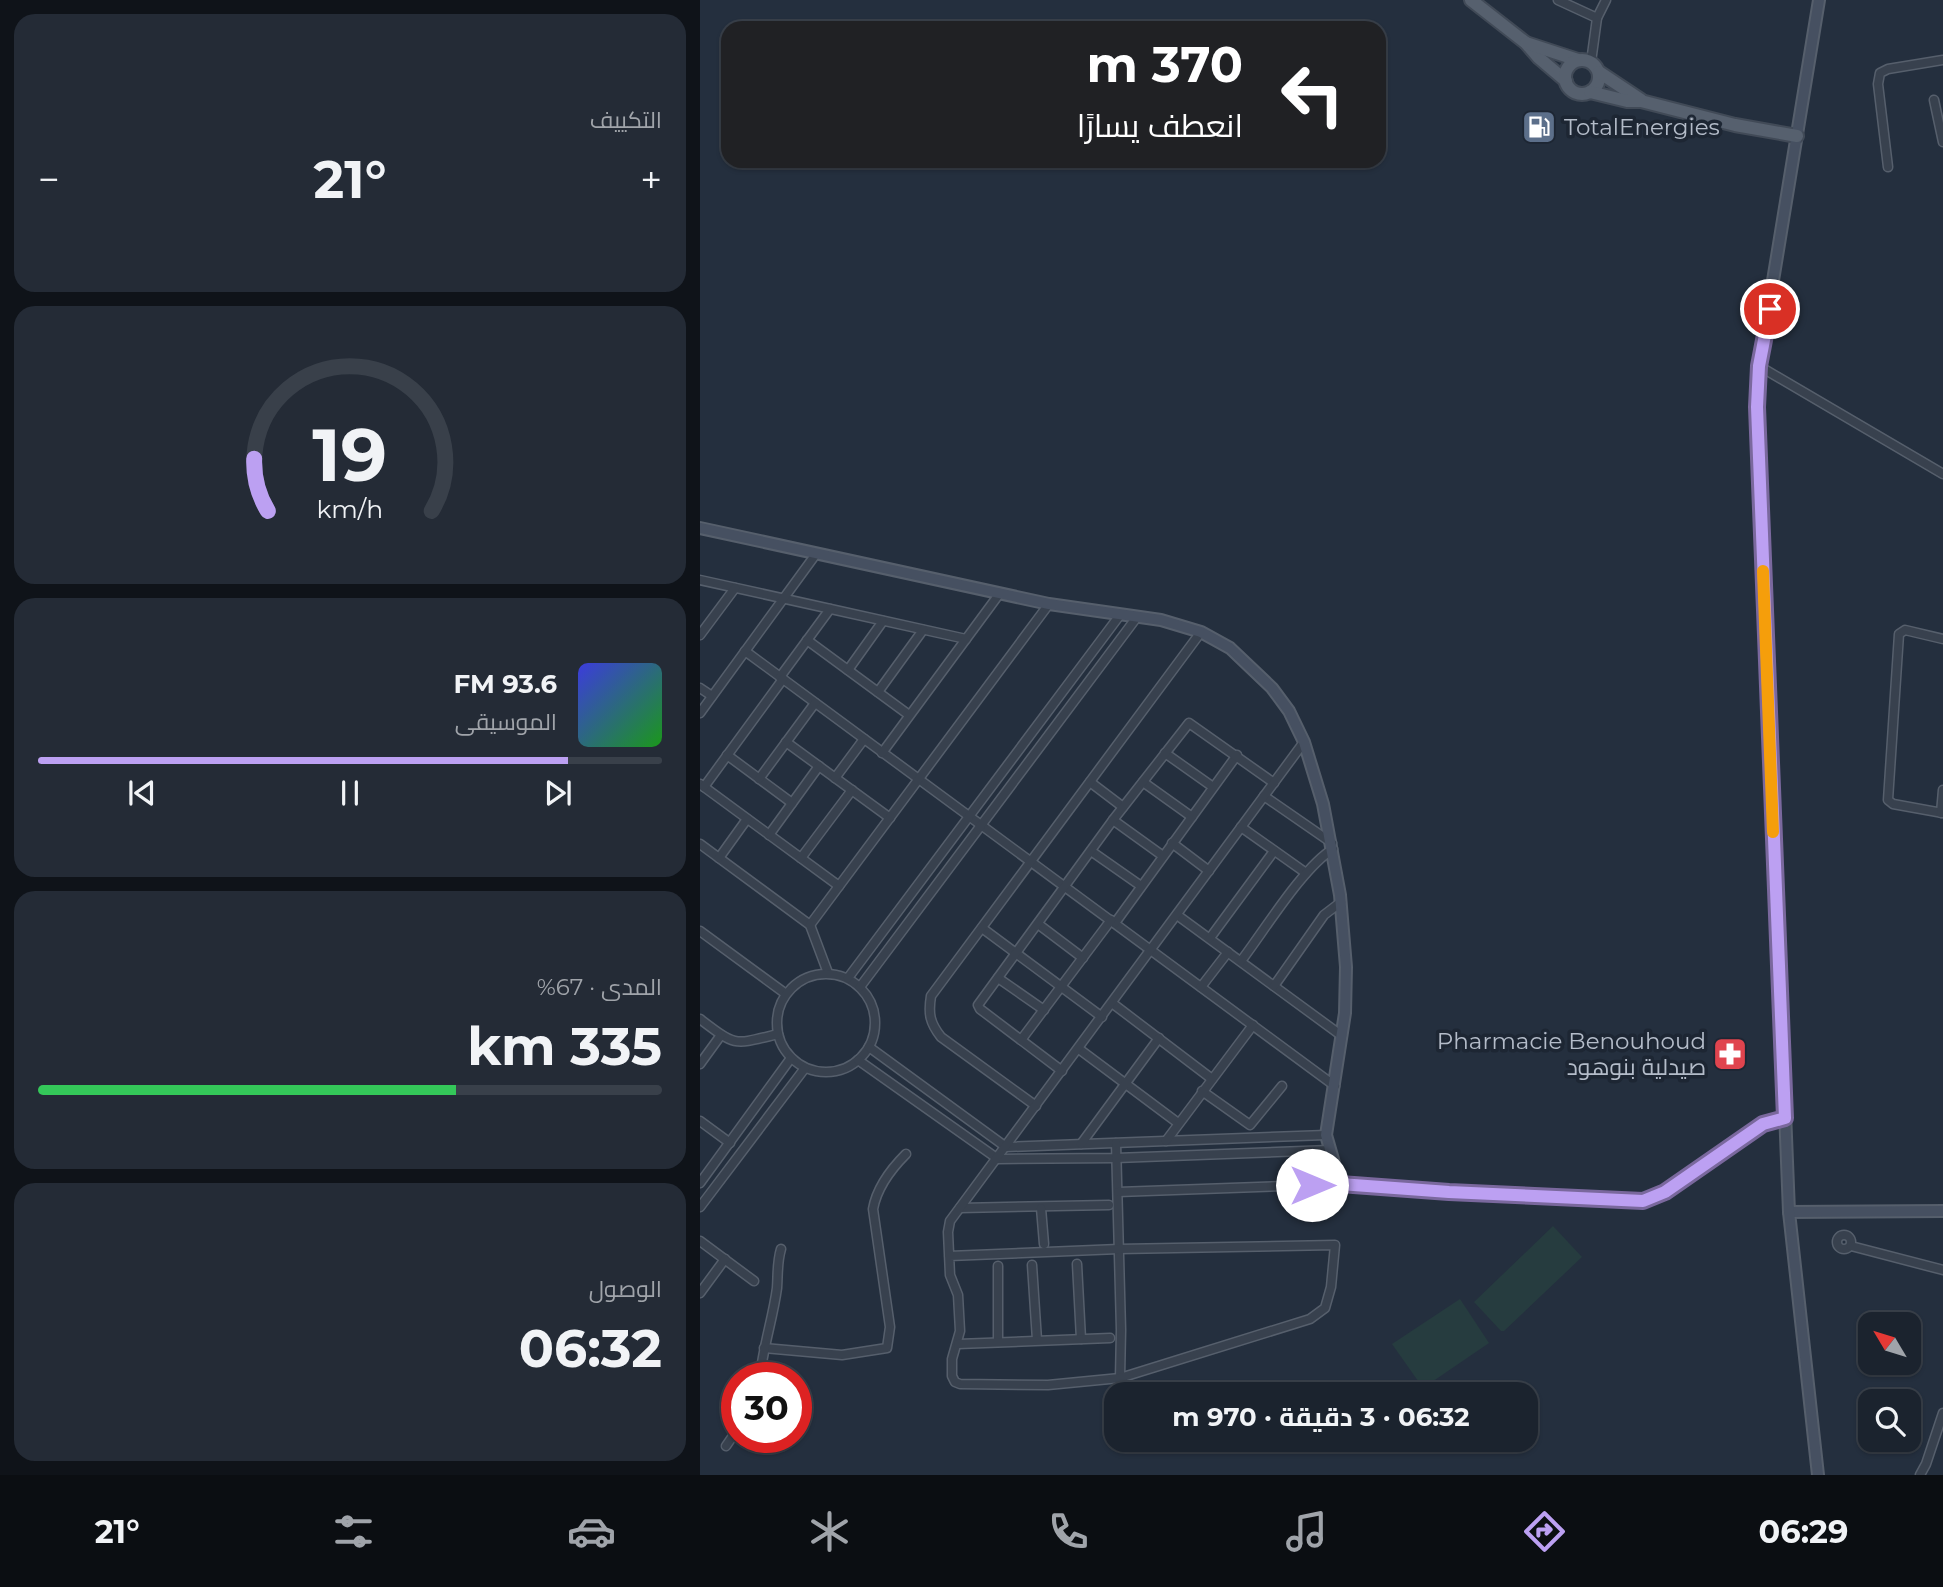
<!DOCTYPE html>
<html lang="ar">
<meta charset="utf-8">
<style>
:root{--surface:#1b232e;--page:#242b36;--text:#f1f3f6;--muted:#a0a4aa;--line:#39404a;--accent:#bca0f2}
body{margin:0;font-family:Montserrat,Cairo,sans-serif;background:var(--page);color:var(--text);direction:rtl;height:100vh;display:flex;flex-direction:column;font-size:26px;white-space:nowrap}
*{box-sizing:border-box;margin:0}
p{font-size:23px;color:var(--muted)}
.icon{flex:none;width:38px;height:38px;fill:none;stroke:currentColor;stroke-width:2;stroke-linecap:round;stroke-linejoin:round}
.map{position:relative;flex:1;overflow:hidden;direction:ltr}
.sheet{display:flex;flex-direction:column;gap:14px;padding:14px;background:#0f1319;width:700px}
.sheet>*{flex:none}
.top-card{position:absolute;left:21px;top:21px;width:665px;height:147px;border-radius:21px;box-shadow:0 2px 5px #0004,0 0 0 2px var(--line);direction:rtl;background:#202124;color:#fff;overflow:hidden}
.needle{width:46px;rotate:308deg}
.buttons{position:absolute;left:1158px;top:1312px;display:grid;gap:14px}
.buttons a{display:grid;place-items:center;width:63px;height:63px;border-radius:14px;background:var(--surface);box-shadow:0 2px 5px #0004,0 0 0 2px var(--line);font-size:35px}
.speed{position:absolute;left:21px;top:1362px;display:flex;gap:14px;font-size:35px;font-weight:700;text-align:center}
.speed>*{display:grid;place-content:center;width:91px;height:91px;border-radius:50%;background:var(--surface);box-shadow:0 2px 5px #0004,0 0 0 2px var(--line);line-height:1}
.speed .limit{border:10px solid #d22;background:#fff;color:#111}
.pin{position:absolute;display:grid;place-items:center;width:60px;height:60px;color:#fff;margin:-30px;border:4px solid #fff;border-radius:50%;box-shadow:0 2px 7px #0007}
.me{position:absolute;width:77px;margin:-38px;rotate:90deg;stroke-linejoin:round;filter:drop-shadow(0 0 5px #0008)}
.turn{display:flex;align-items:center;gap:24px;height:147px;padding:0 28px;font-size:32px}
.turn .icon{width:91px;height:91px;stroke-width:2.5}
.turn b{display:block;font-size:49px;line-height:60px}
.big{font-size:52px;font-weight:700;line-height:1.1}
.sheet .tile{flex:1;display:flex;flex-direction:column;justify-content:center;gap:10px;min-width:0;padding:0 24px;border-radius:21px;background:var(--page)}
.sheet .dial{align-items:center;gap:0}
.dial svg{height:182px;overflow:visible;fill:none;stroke:var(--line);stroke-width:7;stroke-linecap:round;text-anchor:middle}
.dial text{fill:var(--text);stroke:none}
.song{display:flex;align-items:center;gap:21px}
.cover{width:84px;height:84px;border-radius:10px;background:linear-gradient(135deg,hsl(240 70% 55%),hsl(120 70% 35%))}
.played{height:7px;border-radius:4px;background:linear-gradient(90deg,var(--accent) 85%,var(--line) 85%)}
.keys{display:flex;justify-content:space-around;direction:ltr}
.heat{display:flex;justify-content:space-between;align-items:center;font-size:38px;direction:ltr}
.charge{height:10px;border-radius:5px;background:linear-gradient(90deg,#34c759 67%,var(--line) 0)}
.trip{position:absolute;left:404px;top:1382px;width:434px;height:70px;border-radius:21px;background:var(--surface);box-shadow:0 2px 5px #0004,0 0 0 2px var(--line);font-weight:700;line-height:70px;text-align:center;direction:rtl}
.tabs{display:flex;height:112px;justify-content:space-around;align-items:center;background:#0b0e12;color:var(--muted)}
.tabs .icon{width:49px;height:49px}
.tabs .selected{color:var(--accent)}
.tabs b{font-size:32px;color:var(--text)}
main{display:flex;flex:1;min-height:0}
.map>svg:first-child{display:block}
</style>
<main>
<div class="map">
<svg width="1243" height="1475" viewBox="0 0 1243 1475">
<rect width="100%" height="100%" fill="#242f3e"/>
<g fill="#263c3f">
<polygon points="853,1226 882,1257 804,1331 801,1331 774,1302"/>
<polygon points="760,1299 789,1343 723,1388 692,1344"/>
</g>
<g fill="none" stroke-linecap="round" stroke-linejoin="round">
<g stroke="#565f6c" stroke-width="11">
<g id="street">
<polyline points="858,0 897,18"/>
<polyline points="891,62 897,18 906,0"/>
<polyline points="1234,100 1243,142"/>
<polyline points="1188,167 1178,84 1180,73 1188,69 1243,60"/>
<polyline points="1059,366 1243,474"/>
<polyline points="0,580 266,639"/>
<polyline points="0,635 35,588"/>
<polyline points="1243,639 1205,630 1199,634 1188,800 1193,804 1243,813"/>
<polyline points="107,640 209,715"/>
<polyline points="45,651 635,1086"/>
<polyline points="148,670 183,621"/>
<polyline points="80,677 130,609"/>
<polyline points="0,688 12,696"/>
<polyline points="178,692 223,630"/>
<polyline points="0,713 116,554"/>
<polyline points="86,742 190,818"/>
<polyline points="182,753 300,593"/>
<polyline points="465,753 513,787"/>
<polyline points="27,755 92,803"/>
<polyline points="135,778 164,739"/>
<polyline points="59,779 115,703"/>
<polyline points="390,782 423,807"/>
<polyline points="443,782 492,817"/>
<polyline points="0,784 139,886"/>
<polyline points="4,787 83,679"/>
<polyline points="564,796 632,843"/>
<polyline points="1241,813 1243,790"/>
<polyline points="413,820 463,856"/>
<polyline points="541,827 606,873"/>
<polyline points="69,835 119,766"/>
<polyline points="472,843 509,871"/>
<polyline points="0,844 110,925 128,973"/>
<polyline points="391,851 441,886"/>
<polyline points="19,858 47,819"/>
<polyline points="101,858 152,790"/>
<polyline points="477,915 642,1036"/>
<polyline points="415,923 537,755"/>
<polyline points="338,924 383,958"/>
<polyline points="110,925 349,604"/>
<polyline points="282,928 402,1017"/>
<polyline points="0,931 86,994"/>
<polyline points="510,938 574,851"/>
<path d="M541 961C564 931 603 867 633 849"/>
<circle cx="126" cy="1023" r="49"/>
<polyline points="148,978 420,615"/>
<polyline points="298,978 344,1010"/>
<polyline points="574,986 624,915 641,902"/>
<polyline points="160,987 437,617"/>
<polyline points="501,987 528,952"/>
<polyline points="412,1003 512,1079"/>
<path d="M0 1019C37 1047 33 1045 78 1034"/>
<polyline points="321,1040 411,920"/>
<polyline points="169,1047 306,1147 626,1135"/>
<polyline points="379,1049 478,1123"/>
<polyline points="158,1060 298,1159 416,1158 630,1150"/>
<polyline points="0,1064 21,1035"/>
<polyline points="362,1071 280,1009 278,1005 413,820 489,723 574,783"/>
<polyline points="502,1091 550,1125 582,1086"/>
<path d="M336 1106 241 1037C230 1023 228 1014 231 996L501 632"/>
<polyline points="0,1121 30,1143"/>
<polyline points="466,1141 553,1025"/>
<polyline points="416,1143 421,1330 420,1378"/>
<polyline points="381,1144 459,1038"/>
<polyline points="0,1183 91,1058"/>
<polyline points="418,1192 640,1184"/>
<polyline points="0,1207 105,1068"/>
<polyline points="260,1208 409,1205"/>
<polyline points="341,1208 344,1244"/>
<circle cx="1144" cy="1242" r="7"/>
<polyline points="0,1241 54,1281"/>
<polyline points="1151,1246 1243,1270"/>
<polyline points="249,1256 419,1249 635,1245 631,1287 625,1308 610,1319 420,1378 348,1385 260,1384 255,1382 252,1376 252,1359 260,1331 258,1295 250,1275 248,1232 250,1221 604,742"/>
<polyline points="377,1264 381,1339"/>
<polyline points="332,1265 337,1340"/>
<polyline points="298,1266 298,1341"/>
<polyline points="0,1293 25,1259"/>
<polyline points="258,1344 410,1338"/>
<path d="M64 1348 142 1355 187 1348 190 1327 173 1209C177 1187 191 1169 206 1154"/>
<path d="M60 1377C63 1347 73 1318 77 1288 78 1274 77 1262 81 1249"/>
<polyline points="26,1446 37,1430"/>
<polyline points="1220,1475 1226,1464 1243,1413"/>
</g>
</g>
<g stroke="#565f6c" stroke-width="14">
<g id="secondary">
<polyline points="0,528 349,604 461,620 501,632 530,648 572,688 589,711 604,742 623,804 640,895 646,967 645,1013 626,1135 640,1184 749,1192 943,1201 965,1192 1063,1124 1085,1118"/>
<polyline points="1089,1212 1243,1211"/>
<polyline points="1118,1475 1089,1212 1057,407 1059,366 1119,0"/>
</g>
</g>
<g stroke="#414a57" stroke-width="16">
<g id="primary">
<polyline points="771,0 826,43 839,58 866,81"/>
<polyline points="826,43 878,60"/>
<circle cx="882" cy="77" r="17"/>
<polyline points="899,72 941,100"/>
<polyline points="890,92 927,101 941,101 1035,125 1097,136"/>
</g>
</g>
<use href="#street" stroke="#38414e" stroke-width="8"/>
<use href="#secondary" stroke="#465061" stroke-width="10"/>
<use href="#primary" stroke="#56606e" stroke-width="12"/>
</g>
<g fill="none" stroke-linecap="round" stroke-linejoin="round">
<g stroke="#7a689d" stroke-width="18">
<polyline id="route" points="612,1185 640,1184 749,1192 943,1201 965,1192 1063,1124 1085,1118 1057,407 1059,366 1070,309"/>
</g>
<use href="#route" stroke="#bca0f2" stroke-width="12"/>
<polyline stroke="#f59e0b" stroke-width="12" points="1063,571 1073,832"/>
</g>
<defs>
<g id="fuel-square" transform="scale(1.75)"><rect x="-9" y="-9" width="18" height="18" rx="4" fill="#5c6f8a" stroke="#1d2633"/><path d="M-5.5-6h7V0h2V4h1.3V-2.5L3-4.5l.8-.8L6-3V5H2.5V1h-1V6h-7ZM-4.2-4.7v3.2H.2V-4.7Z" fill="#fff"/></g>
<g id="pharmacy-square" transform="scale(1.75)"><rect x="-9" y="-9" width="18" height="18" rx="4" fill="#e0444e" stroke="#1d2633"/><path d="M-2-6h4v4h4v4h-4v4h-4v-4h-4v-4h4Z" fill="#fff"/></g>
</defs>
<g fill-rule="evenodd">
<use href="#fuel-square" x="839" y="127"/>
<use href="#pharmacy-square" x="1030" y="1054"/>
</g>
<g text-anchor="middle" stroke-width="7" stroke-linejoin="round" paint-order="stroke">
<g font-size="23" fill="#b4bcc9" stroke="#1d2633" text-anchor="start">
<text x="864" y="135">TotalEnergies</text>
<text x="1006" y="1049" text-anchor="end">Pharmacie Benouhoud<tspan x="1006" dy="26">صيدلية بنوهود</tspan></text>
</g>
</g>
</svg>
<div class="buttons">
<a><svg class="needle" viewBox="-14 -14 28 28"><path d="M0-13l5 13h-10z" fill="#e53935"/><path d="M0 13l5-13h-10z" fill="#a0a4aa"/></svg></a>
<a><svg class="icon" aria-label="search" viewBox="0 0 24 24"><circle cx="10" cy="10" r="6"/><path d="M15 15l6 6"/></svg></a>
</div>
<div class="speed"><div class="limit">30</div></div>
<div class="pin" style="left:1070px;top:309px;background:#d93025"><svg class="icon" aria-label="arrive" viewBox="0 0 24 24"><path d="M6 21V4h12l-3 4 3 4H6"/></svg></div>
<svg class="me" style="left:612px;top:1185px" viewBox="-20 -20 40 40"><circle r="19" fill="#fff"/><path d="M0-13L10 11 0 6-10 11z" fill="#bca0f2"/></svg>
<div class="trip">06:32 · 3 دقيقة · 970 m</div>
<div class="top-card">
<div class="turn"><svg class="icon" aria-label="left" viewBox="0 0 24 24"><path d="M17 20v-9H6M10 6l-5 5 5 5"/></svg><div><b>370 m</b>انعطف يسارًا</div></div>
</div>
</div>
<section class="sheet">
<div class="tile"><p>التكييف</p>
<div class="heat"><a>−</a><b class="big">21°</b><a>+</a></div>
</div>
<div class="tile dial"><svg viewBox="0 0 100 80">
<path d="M14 69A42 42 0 1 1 86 69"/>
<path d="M14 69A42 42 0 0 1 8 46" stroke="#bca0f2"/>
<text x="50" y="56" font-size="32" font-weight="700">19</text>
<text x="50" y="72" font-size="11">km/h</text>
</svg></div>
<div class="tile">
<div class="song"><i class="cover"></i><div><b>93.6 FM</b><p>الموسيقى</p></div></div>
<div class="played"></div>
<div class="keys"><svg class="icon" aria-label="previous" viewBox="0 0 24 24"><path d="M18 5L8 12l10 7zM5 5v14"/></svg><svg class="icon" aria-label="pause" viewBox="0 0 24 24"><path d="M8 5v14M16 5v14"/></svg><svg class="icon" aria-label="next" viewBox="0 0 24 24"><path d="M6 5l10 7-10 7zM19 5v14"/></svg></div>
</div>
<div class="tile"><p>المدى · 67%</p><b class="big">335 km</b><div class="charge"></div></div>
<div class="tile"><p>الوصول</p><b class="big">06:32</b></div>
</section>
</main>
<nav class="tabs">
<b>06:29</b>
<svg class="icon selected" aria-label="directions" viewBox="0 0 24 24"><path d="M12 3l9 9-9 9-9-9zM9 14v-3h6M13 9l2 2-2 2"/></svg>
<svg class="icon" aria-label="music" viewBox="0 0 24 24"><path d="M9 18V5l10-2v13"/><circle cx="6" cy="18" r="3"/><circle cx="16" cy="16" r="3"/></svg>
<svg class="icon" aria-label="phone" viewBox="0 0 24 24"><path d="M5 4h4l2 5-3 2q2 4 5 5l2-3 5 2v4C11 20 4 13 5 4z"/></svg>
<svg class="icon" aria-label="climate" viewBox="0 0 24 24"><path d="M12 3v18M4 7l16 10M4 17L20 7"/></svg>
<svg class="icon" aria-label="car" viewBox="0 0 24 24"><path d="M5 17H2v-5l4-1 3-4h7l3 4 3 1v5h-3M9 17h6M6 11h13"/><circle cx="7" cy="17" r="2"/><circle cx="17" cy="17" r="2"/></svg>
<svg class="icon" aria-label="filters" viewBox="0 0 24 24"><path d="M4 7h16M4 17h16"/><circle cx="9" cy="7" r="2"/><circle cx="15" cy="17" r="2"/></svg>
<b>21°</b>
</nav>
